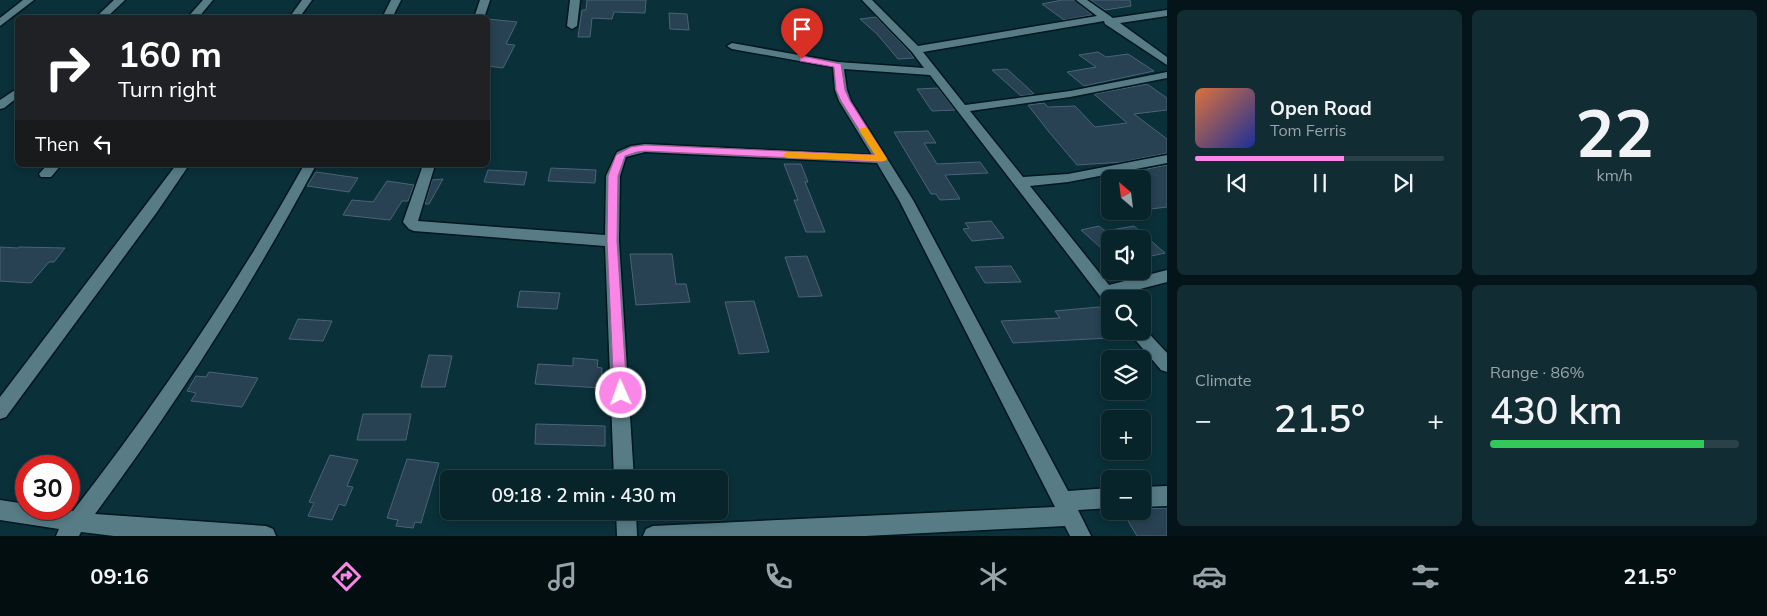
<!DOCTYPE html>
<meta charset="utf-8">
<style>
:root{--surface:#08242b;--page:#112c33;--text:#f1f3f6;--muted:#98a4a9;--line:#294147;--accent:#fa87e8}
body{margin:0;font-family:Mulish,sans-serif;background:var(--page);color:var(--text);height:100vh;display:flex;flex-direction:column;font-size:19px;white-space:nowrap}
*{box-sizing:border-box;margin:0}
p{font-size:16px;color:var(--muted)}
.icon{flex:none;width:28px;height:28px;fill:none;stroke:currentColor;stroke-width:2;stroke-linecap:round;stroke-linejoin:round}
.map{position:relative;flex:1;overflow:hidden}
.panel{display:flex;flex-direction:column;gap:10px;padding:10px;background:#041418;width:600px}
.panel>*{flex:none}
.top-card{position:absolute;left:15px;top:15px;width:475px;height:152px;border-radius:8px;box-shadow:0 2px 8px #0003,0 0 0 1px var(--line);background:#202124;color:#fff;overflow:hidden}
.needle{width:32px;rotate:332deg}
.buttons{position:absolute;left:1101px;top:170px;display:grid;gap:10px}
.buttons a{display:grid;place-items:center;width:50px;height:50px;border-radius:8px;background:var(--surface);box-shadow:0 2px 8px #0003,0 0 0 1px var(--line);font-size:25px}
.speed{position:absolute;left:15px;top:455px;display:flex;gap:10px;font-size:25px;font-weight:700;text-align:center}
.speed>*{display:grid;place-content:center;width:65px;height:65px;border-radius:50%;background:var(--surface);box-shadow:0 2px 8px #0003,0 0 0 1px var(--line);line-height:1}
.speed .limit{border:8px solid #d22;background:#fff;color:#111}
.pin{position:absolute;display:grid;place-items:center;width:42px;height:42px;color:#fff;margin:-51px -21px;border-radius:50% 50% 50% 0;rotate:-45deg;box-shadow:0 0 5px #0007}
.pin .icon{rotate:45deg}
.me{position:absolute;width:55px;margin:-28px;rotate:358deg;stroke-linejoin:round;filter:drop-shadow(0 0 4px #0008)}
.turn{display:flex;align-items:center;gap:18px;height:105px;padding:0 20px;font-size:22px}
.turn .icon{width:65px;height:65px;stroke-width:2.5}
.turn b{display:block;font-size:35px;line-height:42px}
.then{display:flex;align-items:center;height:48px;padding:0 20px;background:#0003;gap:10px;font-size:19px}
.big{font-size:38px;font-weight:600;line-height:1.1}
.panel .widget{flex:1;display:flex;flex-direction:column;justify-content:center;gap:8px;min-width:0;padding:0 18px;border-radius:8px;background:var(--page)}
.panel .dial{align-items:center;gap:0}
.dial b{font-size:65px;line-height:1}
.song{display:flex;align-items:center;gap:15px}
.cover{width:60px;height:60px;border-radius:8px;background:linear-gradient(135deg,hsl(20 70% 55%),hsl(230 70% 35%))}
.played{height:5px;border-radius:2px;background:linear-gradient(90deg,var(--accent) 60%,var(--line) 60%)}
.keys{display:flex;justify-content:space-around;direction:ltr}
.heat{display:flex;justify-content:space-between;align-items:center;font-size:28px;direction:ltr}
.charge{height:8px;border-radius:4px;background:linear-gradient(90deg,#34c759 86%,var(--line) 0)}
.panel .tiles{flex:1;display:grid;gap:10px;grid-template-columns:repeat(2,1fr)}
.trip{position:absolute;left:440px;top:470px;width:288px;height:50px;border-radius:8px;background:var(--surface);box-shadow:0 2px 8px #0003,0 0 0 1px var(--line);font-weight:600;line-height:50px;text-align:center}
.menu{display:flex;height:80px;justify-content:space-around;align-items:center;background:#030e11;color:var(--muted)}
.menu .icon{width:35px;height:35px}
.menu .on{color:var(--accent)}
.menu b{font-size:22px;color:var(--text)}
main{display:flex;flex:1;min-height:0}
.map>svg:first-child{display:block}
</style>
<main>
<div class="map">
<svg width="1167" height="536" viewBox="0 0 1167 536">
<rect width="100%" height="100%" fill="#0a3039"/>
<g fill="#284153" stroke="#496477">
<polygon points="587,0 646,0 645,13 614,12 612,19 592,18 590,37 578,37 582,10 586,10"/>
<polygon points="1062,0 1074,0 1092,15 1064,20 1042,4"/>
<polygon points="1090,0 1130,0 1131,6 1105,10"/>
<polygon points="669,13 687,14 689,30 670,29"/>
<polygon points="876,17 903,45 914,58 898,59 877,34 860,19"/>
<polygon points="488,19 517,22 506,44 515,45 503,68 488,66"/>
<polygon points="1098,52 1106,57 1128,54 1154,71 1084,86 1067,72 1096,67 1079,55"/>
<polygon points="1007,69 1029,89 1034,94 1021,96 992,70"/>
<polygon points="1147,84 1167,98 1167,110 1134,114 1167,139 1167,153 1123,162 1077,165 1049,132 1028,105 1044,103 1048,107 1075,106 1095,127 1127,123 1094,94"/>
<polygon points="938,88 955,110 932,111 917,89"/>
<polygon points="928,131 936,143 924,143 937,164 980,162 988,173 945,175 960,199 940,200 936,194 931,194 894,132"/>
<polygon points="784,164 801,164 808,182 805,182 825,232 806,232 794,200 798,200"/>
<polygon points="1167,165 1167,207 1142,210 1142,170"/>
<polygon points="551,168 596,170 595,183 548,181"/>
<polygon points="488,170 527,172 524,185 484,182"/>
<polygon points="316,172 358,178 349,192 307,186"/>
<polygon points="443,179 429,204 425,204 432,180"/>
<polygon points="387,181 414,185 408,201 402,201 390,220 343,215 352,200 373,202"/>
<polygon points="991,221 1004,238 972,241 963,229 969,228 965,223"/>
<polygon points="1099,226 1105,231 1134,226 1165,253 1142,258 1142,239 1110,239 1110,256 1081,230"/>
<polygon points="0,247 18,248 19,247 65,248 54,262 49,262 31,283 0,281"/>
<polygon points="630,254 672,254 676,284 686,284 690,302 636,305"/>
<polygon points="807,256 822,296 799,297 785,257"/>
<polygon points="1011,266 1021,282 985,283 975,267"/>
<polygon points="520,291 560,293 557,309 517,307"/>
<polygon points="754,301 769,352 739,354 725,302"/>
<polygon points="1099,307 1102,312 1110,311 1110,338 1013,343 1001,321 1060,318 1055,311"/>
<polygon points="298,319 332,321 323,341 289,339"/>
<polygon points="429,355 452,356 445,387 421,387"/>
<polygon points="573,358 598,360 597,367 602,368 601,388 535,384 538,364 573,366"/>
<polygon points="209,372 258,378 242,407 191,401 196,393 187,391 196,376 206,377"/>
<polygon points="363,414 411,414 406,440 357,440"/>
<polygon points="536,424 605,426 605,446 535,444"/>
<polygon points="330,455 358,460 347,486 353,487 345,506 339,504 332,520 308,516 314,503 309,502"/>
<polygon points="407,459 439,463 421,523 415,522 413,528 396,526 398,520 387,518"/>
<polygon points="1167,508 1167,536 1137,536 1122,511 1142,511 1142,509"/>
</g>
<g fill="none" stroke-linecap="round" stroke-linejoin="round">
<g stroke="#00171d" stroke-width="3">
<g id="minor">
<polygon points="23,0 34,0 0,26 0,18"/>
<polygon points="114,0 125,0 106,18 95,18"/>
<polygon points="203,0 213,0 198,18 187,18"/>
<polygon points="302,0 312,0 299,18 289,18"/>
<polygon points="391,0 401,0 392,18 382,18"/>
<polygon points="480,0 490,0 484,18 474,18"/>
<polygon points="570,0 580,0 577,26 572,29 567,26"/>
<polygon points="862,0 872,0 918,46 1097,16 1076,0 1087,0 1113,18 1167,10 1167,16 1120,23 1167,57 1167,65 1105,24 1104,21 923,52 965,105 1070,91 1167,72 1167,78 1070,97 970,111 1023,177 1068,174 1167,155 1167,163 1068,182 1030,186 1109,285 1167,270 1167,282 1117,295 1119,299 1110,299 1110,305 1105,303 1100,296 930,75 844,69 847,90 851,101 913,200 1068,491 1110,488 1110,508 1078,510 1091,536 1070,536 1065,526 865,536 643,536 646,529 653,526 1055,507 899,200 877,163 645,152 626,157 620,176 619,241 634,479 614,479 605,246 414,231 409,229 403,222 423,165 435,165 418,221 605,235 606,176 617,152 631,146 645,144 872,155 839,101 835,90 833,67 732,49 727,46 732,43 838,62 924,68 912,52"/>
<polygon points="18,88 18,97 4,108 0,109 0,100"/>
<polygon points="47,165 61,165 51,177 41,177 39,174"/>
<polygon points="176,165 189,165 157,212 6,417 0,419 0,397"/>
<path d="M304 165H316C251 287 177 403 95 514L266 526 273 529 276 536H114L81 532 79 536H56L59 529 0 520V500L26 504V509L73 511C158 401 236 287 304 165Z"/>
<polygon points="1142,326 1167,353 1167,372 1161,370 1132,336 1130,331 1142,331"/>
<polygon points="1167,486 1167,506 1142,507 1142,487"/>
<polygon points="616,511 636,511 637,536 617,536"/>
</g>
</g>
<use href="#minor" fill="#577c86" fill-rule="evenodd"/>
</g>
<polygon fill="#fa87e8" stroke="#a25897" points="802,56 841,64 845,90 850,101 887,159 882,162 645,151 637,152 625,156 618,176 617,241 627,393 625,397 621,398 616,397 614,393 607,241 608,176 616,155 631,147 645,145 875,155 841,101 836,90 834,67 800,61 800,57"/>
<polygon fill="#f59e0b" points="861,128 867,128 887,159 885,161 787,158 782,155 787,152 875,155 859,130"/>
</svg>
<div class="buttons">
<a><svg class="needle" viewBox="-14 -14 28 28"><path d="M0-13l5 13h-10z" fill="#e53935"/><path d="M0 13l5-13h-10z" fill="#98a4a9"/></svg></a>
<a><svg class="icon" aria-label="sound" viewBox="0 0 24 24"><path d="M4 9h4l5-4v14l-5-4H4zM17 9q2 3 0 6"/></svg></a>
<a><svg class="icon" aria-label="search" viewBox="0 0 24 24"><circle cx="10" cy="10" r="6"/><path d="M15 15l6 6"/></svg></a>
<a><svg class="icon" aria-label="layers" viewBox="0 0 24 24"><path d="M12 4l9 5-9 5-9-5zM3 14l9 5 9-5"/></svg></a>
<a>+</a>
<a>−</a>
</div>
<div class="speed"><div class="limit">30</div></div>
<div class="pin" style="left:802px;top:59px;background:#d93025"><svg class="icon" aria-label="arrive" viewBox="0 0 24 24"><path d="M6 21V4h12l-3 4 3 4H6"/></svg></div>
<svg class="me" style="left:621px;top:393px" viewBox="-20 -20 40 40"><circle r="17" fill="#fa87e8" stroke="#fff" stroke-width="3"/><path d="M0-11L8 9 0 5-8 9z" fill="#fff"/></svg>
<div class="trip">09:18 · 2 min · 430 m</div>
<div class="top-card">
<div class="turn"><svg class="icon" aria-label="right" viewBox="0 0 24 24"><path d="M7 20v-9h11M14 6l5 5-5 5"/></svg><div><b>160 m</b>Turn right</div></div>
<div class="then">Then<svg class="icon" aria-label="left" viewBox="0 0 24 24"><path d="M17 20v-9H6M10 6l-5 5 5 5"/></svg></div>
</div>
</div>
<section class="panel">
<div class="tiles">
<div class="widget">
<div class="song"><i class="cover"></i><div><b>Open Road</b><p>Tom Ferris</p></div></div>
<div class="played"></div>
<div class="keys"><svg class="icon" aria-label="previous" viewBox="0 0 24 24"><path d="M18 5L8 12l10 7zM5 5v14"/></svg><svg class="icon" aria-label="pause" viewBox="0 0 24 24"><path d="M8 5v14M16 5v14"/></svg><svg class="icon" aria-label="next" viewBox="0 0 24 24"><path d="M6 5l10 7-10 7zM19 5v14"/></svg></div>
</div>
<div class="widget dial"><b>22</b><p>km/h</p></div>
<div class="widget"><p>Climate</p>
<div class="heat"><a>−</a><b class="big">21.5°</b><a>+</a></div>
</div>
<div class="widget"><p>Range · 86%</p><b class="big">430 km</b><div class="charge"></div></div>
</div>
</section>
</main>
<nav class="menu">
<b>09:16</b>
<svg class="icon on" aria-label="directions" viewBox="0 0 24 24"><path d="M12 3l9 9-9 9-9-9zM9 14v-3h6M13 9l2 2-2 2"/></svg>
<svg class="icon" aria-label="music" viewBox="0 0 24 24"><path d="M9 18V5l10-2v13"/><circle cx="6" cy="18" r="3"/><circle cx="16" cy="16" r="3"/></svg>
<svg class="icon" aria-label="phone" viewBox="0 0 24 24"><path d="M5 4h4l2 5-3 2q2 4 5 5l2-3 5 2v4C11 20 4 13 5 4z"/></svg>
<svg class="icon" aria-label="climate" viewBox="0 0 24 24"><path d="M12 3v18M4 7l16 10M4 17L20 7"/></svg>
<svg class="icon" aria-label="car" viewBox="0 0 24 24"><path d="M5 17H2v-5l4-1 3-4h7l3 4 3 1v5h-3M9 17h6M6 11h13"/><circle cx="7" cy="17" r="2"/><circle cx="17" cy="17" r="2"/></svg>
<svg class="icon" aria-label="filters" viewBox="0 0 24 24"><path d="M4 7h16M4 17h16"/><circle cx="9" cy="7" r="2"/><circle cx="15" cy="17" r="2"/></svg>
<b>21.5°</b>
</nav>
